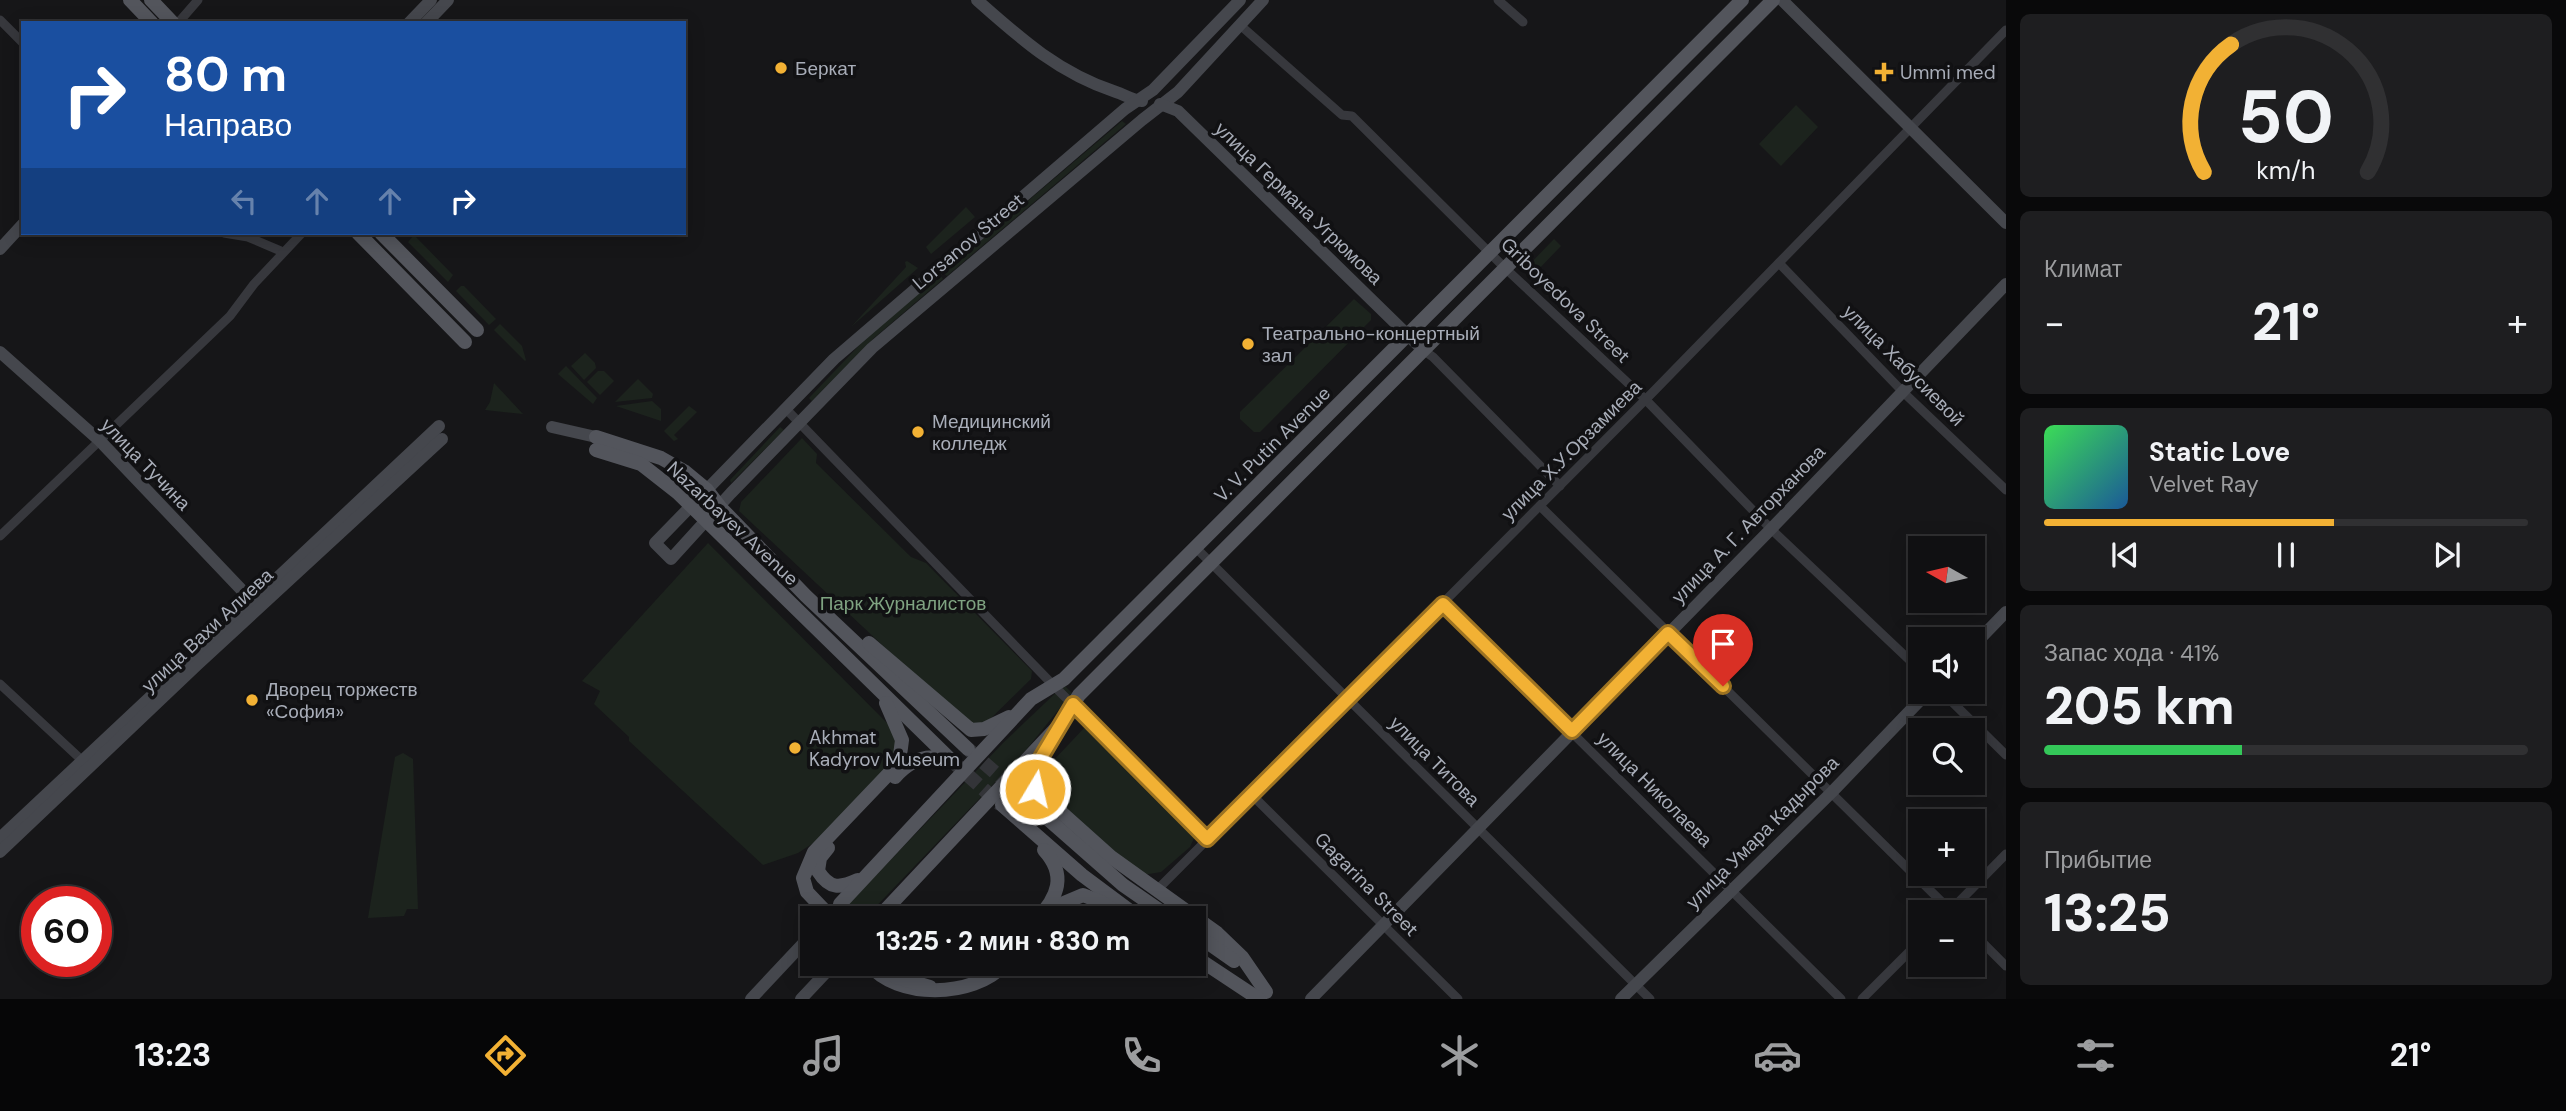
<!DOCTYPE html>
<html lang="ru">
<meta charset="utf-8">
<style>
:root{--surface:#101012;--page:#1e1e20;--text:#f1f3f6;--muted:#9c9d9f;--line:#303032;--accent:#f2b134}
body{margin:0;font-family:"DM Sans",sans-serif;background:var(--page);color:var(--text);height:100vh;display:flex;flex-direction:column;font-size:26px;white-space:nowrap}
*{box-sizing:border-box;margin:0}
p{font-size:23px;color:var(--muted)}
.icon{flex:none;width:38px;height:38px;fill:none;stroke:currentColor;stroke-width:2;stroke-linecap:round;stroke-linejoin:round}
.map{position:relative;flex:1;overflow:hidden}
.sheet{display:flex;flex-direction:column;gap:14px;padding:14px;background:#09090a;width:560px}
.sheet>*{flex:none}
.hud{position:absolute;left:21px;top:21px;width:665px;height:214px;border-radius:0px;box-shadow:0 4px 18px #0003,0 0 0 2px var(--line);background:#1a4fa0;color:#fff;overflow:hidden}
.needle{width:46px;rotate:278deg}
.buttons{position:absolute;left:1908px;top:536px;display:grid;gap:14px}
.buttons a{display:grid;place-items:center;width:77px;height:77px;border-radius:0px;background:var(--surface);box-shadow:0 4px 18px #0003,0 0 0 2px var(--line);font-size:35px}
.speed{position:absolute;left:21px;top:886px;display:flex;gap:14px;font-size:35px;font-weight:700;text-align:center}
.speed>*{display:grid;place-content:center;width:91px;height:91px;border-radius:50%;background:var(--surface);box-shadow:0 4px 18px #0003,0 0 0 2px var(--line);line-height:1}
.speed .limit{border:10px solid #d22;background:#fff;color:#111}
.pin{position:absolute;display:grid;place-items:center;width:60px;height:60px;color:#fff;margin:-72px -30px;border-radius:50% 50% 50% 0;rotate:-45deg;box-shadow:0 0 7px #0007}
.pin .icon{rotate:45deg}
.me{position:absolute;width:77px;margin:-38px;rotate:9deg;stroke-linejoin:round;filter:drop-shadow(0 0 5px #0008)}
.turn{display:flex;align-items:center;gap:24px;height:147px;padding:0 28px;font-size:32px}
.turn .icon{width:91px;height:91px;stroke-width:2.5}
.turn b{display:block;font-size:49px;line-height:60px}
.lanes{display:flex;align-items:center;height:66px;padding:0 28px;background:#0003;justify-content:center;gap:35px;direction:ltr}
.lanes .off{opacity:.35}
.big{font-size:52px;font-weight:800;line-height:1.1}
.sheet .tile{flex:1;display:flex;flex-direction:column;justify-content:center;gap:10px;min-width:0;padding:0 24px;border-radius:10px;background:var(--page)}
.sheet .dial{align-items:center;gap:0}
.dial svg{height:182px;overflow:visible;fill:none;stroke:var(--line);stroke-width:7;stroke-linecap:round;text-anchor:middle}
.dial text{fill:var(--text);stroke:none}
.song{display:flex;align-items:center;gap:21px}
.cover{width:84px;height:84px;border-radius:10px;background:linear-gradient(135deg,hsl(130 70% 55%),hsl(210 70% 35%))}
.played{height:7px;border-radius:4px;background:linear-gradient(90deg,var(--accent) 60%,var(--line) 60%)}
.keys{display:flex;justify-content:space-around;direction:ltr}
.heat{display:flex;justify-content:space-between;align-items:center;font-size:38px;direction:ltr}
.charge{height:10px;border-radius:5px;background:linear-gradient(90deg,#34c759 41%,var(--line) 0)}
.trip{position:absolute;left:800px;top:906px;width:406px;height:70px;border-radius:0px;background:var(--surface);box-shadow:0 4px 18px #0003,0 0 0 2px var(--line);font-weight:800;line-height:70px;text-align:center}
.tab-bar{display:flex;height:112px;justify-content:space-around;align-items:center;background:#060607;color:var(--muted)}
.tab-bar .icon{width:49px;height:49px}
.tab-bar .active{color:var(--accent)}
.tab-bar b{font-size:32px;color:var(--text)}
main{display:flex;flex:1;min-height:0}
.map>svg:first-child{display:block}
</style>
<main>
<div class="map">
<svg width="2006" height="999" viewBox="0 0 2006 999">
<rect width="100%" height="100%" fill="#161618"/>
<g fill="#1c231d">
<polygon points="1796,105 1818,127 1781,166 1759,144"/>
<polygon points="1122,121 1126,124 947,276 943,273"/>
<polygon points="966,207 975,217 931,254 926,247"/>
<polygon points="414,235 453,275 448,282 408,242"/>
<polygon points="1554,239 1561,246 1534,274 1527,267"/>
<polygon points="907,261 918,268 851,327 906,267 905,262"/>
<polygon points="940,275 943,279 874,338 812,401 809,398 870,334"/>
<polygon points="461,286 464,286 496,319 489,325 456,291"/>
<polygon points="1354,299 1371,314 1371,320 1260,432 1254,432 1240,419 1240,412"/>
<polygon points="500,324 522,346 526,360 525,361 494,330"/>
<polygon points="585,353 595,363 596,368 584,380 571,366"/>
<polygon points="566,366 597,398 593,404 558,374"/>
<polygon points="598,371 604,371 614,381 600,395 587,382"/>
<polygon points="638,379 653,394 652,398 615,402"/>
<polygon points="494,383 523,414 485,410 490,402"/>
<polygon points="652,401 661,409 661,421 616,406"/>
<polygon points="689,406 697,412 674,435 678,439 674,441 664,431"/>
<polygon points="780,427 784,430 731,483 730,480"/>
<polygon points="802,438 817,454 816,463 911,557 926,563 1032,671 1031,679 980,729 956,714 739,511 741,502"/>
<polygon points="708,543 892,728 898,748 892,764 823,837 798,853 763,865 629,741 629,737 594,704 600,691 582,681"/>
<polygon points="1064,685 1072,693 1026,750 865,918 849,903 1004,742"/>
<polygon points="1086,726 1195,836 1190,847 1161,872 1143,875 1110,851 1036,779"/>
<polygon points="403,753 413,759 418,909 407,909 404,916 368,918 395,757"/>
</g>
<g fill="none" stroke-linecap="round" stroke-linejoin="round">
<g stroke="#333438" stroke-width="14" stroke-dasharray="14 7" stroke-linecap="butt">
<polyline points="968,749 1014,789"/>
<polyline points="952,761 1001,805"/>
</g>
<g stroke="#37383d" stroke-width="9">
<polyline points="1498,0 1523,22"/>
<polyline points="0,20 23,43"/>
<polyline points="178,23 198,0"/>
<polyline points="1240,25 1342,115 1352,116 1505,268 1645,399 1771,529 1920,670"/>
<polyline points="224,233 248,237 283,252"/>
<polyline points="1779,263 1903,392 2006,490"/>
<polyline points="1423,350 1433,357 1560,486"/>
<polyline points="786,409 1053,685 1207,839"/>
<polyline points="1540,506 1952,912"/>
<polyline points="0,536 230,316 254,284 302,233"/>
<polyline points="1196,548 1650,999"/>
<polyline points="1442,604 1841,999"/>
<polyline points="0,684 86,764"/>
<polyline points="1941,691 2006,755"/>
<polyline points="1252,795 1458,999"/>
<polyline points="1157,890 1653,392 2006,30"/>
<polyline points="1949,912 2006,854"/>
<polyline points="1972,932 2006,966"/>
<polyline points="1862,999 1920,941"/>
</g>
<g stroke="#45474d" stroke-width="12">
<path d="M977 0C1022 40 1059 73 1116 92 1125 95 1133 100 1142 101"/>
<polyline points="1240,0 1153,90 1125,109 834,359 655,543 671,559 731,493 872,348 1142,120 1178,92 1263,0"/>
<polyline points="1782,0 2006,223"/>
<polyline points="409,23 431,0"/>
<polyline points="426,23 448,0"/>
<polyline points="1160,104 1178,111 1423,350"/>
<polyline points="0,249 23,224"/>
<polyline points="0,352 100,441 256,605"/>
<polyline points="552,427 596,437"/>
<polyline points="1972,647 2006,612"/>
<polyline points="0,838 439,426"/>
<polyline points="0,852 197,665 442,439"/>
<polyline points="751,999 812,934"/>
<polyline points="801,999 834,964"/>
<polyline points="1311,999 1771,529 2006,284"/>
<polyline points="1621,999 1832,792 1929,691"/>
</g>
<g stroke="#53555c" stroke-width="14">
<polyline points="130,0 152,23"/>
<polyline points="151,0 173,23"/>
<polyline points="358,233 465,342"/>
<polyline points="381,233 477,330"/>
<polyline points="596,437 661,458 684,471 707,490 720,507 806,596 968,749"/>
<polyline points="596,450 641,464 678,493 952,761"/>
<polyline points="869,643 971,730 984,729 1009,717"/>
<path d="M1044 750C1035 764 1030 773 1035 789L1111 857 1217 933 1242 957 1266 992"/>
<path d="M895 777C910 760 929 752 951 761"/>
<polyline points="1015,790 1123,885 1172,919"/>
<polyline points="1002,805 1082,875 1141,919"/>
<path d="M828 848 820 858 818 871C830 890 840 888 858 880"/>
<polyline points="841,918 828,914 807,892 803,878 814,852 899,763 902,740 886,703"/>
<polyline points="1049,918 1064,903 1083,895 1101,902 1115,911"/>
<polyline points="844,919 840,904 1031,699 1064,679 1742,0"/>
<polyline points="877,919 1061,723 1079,695 1773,0"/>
<path d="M1037 919C1058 897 1067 875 1044 850"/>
<polyline points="1194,933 1234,961"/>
<polyline points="1194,956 1259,999"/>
<path d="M869 964C896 999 973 999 1005 964"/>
<polyline points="882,964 896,977 930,987"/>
</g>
<polyline stroke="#45474d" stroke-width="12" points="827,918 834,911"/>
</g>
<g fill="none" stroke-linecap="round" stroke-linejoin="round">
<g stroke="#9d7322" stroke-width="18">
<polyline id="route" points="1035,789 1032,778 1033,771 1073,704 1207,839 1443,604 1572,731 1668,633 1723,686"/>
</g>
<use href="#route" stroke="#f2b134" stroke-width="12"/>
</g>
<g fill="#f2b134" stroke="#111113" stroke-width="2.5">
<circle cx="781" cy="68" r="7"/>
<path d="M1880.5 61.5h7v7h7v7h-7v7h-7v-7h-7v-7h7z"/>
<circle cx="1248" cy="344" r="7"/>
<circle cx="918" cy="432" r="7"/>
<circle cx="252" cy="700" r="7"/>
<circle cx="795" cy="748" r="7"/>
</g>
<g text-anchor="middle" stroke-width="7" stroke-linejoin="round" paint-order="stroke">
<g font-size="19" fill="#a8adb8" stroke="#111113" text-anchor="start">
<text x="795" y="75">Беркат</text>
<text x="1900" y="79">Ummi med</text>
<text x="1262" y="340">Театрально-концертный<tspan x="1262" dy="22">зал</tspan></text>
<text x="932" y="428">Медицинский<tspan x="932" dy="22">колледж</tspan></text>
<text x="266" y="696">Дворец торжеств<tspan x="266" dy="22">«София»</tspan></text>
<text x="809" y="744">Akhmat<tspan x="809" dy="22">Kadyrov Museum</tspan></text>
</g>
<g font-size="19" fill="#a8adb8" stroke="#111113">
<text transform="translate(1299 203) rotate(44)" y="7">улица Германа Угрюмова</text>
<text transform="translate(968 241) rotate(-40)" y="7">Lorsanov Street</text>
<text transform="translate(1566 300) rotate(44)" y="7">Griboyedova Street</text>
<text transform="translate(1904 365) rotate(45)" y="7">улица Хабусиевой</text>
<text transform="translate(1272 444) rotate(-45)" y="7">V. V. Putin Avenue</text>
<text transform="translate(1571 450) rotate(-45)" y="7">улица Х.У.Орзамиева</text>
<text transform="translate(146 464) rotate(46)" y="7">улица Тучина</text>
<text transform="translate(733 523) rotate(43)" y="7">Nazarbayev Avenue</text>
<text transform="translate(1748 524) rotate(-46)" y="7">улица А. Г. Авторханова</text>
<text transform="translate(207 630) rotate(-43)" y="7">улица Вахи Алиева</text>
<text transform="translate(1435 761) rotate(45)" y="7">улица Титова</text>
<text transform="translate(1655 789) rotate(45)" y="7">улица Николаева</text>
<text transform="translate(1762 832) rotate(-45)" y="7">улица Умара Кадырова</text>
<text transform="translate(1367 884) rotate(45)" y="7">Gagarina Street</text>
</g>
<g font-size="19" fill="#7fa381" stroke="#111113">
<text x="903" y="610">Парк Журналистов</text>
</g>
</g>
</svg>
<div class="buttons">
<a><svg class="needle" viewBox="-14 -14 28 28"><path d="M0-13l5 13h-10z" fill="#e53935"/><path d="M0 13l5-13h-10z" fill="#9c9d9f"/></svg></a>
<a><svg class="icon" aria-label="sound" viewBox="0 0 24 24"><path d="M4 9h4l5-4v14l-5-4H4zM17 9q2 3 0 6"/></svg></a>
<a><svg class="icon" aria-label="search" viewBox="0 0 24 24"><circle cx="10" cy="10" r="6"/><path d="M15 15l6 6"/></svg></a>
<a>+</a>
<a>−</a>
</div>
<div class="speed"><div class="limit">60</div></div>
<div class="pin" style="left:1723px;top:686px;background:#d93025"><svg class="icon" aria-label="arrive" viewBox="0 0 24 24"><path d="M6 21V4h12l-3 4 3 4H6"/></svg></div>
<svg class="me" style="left:1035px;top:789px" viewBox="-20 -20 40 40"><circle r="17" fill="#f2b134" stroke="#fff" stroke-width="3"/><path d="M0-11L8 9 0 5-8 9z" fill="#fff"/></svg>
<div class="trip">13:25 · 2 мин · 830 m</div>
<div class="hud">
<div class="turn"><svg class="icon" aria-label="right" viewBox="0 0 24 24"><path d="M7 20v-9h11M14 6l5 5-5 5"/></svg><div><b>80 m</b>Направо</div></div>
<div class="lanes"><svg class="icon off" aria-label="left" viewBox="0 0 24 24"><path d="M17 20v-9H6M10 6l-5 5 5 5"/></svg><svg class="icon off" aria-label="ahead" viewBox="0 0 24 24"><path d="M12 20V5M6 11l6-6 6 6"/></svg><svg class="icon off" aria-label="ahead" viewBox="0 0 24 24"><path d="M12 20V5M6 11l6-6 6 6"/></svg><svg class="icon" aria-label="right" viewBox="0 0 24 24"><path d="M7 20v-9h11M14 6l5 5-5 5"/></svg></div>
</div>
</div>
<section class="sheet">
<div class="tile dial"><svg viewBox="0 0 100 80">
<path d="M14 69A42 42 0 1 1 86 69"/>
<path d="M14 69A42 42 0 0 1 26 13" stroke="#f2b134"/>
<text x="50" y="56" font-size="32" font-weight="700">50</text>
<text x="50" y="72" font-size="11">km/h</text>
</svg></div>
<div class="tile"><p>Климат</p>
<div class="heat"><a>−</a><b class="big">21°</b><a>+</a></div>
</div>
<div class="tile">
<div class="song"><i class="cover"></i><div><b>Static Love</b><p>Velvet Ray</p></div></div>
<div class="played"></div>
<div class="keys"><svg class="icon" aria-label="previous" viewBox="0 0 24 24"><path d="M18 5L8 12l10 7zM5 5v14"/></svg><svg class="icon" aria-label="pause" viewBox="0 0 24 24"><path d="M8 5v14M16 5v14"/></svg><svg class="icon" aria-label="next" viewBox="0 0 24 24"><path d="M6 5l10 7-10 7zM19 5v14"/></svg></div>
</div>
<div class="tile"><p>Запас хода · 41%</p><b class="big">205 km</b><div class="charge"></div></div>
<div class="tile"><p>Прибытие</p><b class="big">13:25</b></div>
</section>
</main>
<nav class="tab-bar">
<b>13:23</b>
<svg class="icon active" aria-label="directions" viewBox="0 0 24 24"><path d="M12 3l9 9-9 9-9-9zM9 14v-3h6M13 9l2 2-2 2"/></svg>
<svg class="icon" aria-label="music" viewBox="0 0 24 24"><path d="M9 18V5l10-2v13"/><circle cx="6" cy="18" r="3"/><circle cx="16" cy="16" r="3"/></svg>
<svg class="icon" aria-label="phone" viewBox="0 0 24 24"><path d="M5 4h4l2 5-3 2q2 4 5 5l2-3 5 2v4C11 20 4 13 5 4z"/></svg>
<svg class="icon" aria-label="climate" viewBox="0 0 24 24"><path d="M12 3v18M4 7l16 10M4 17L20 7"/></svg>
<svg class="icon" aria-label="car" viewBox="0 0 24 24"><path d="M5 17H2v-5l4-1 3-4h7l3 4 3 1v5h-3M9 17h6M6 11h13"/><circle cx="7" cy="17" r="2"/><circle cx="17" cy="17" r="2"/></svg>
<svg class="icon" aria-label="filters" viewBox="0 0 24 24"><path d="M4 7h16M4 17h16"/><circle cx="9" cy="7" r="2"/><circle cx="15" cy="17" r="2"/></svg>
<b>21°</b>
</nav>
